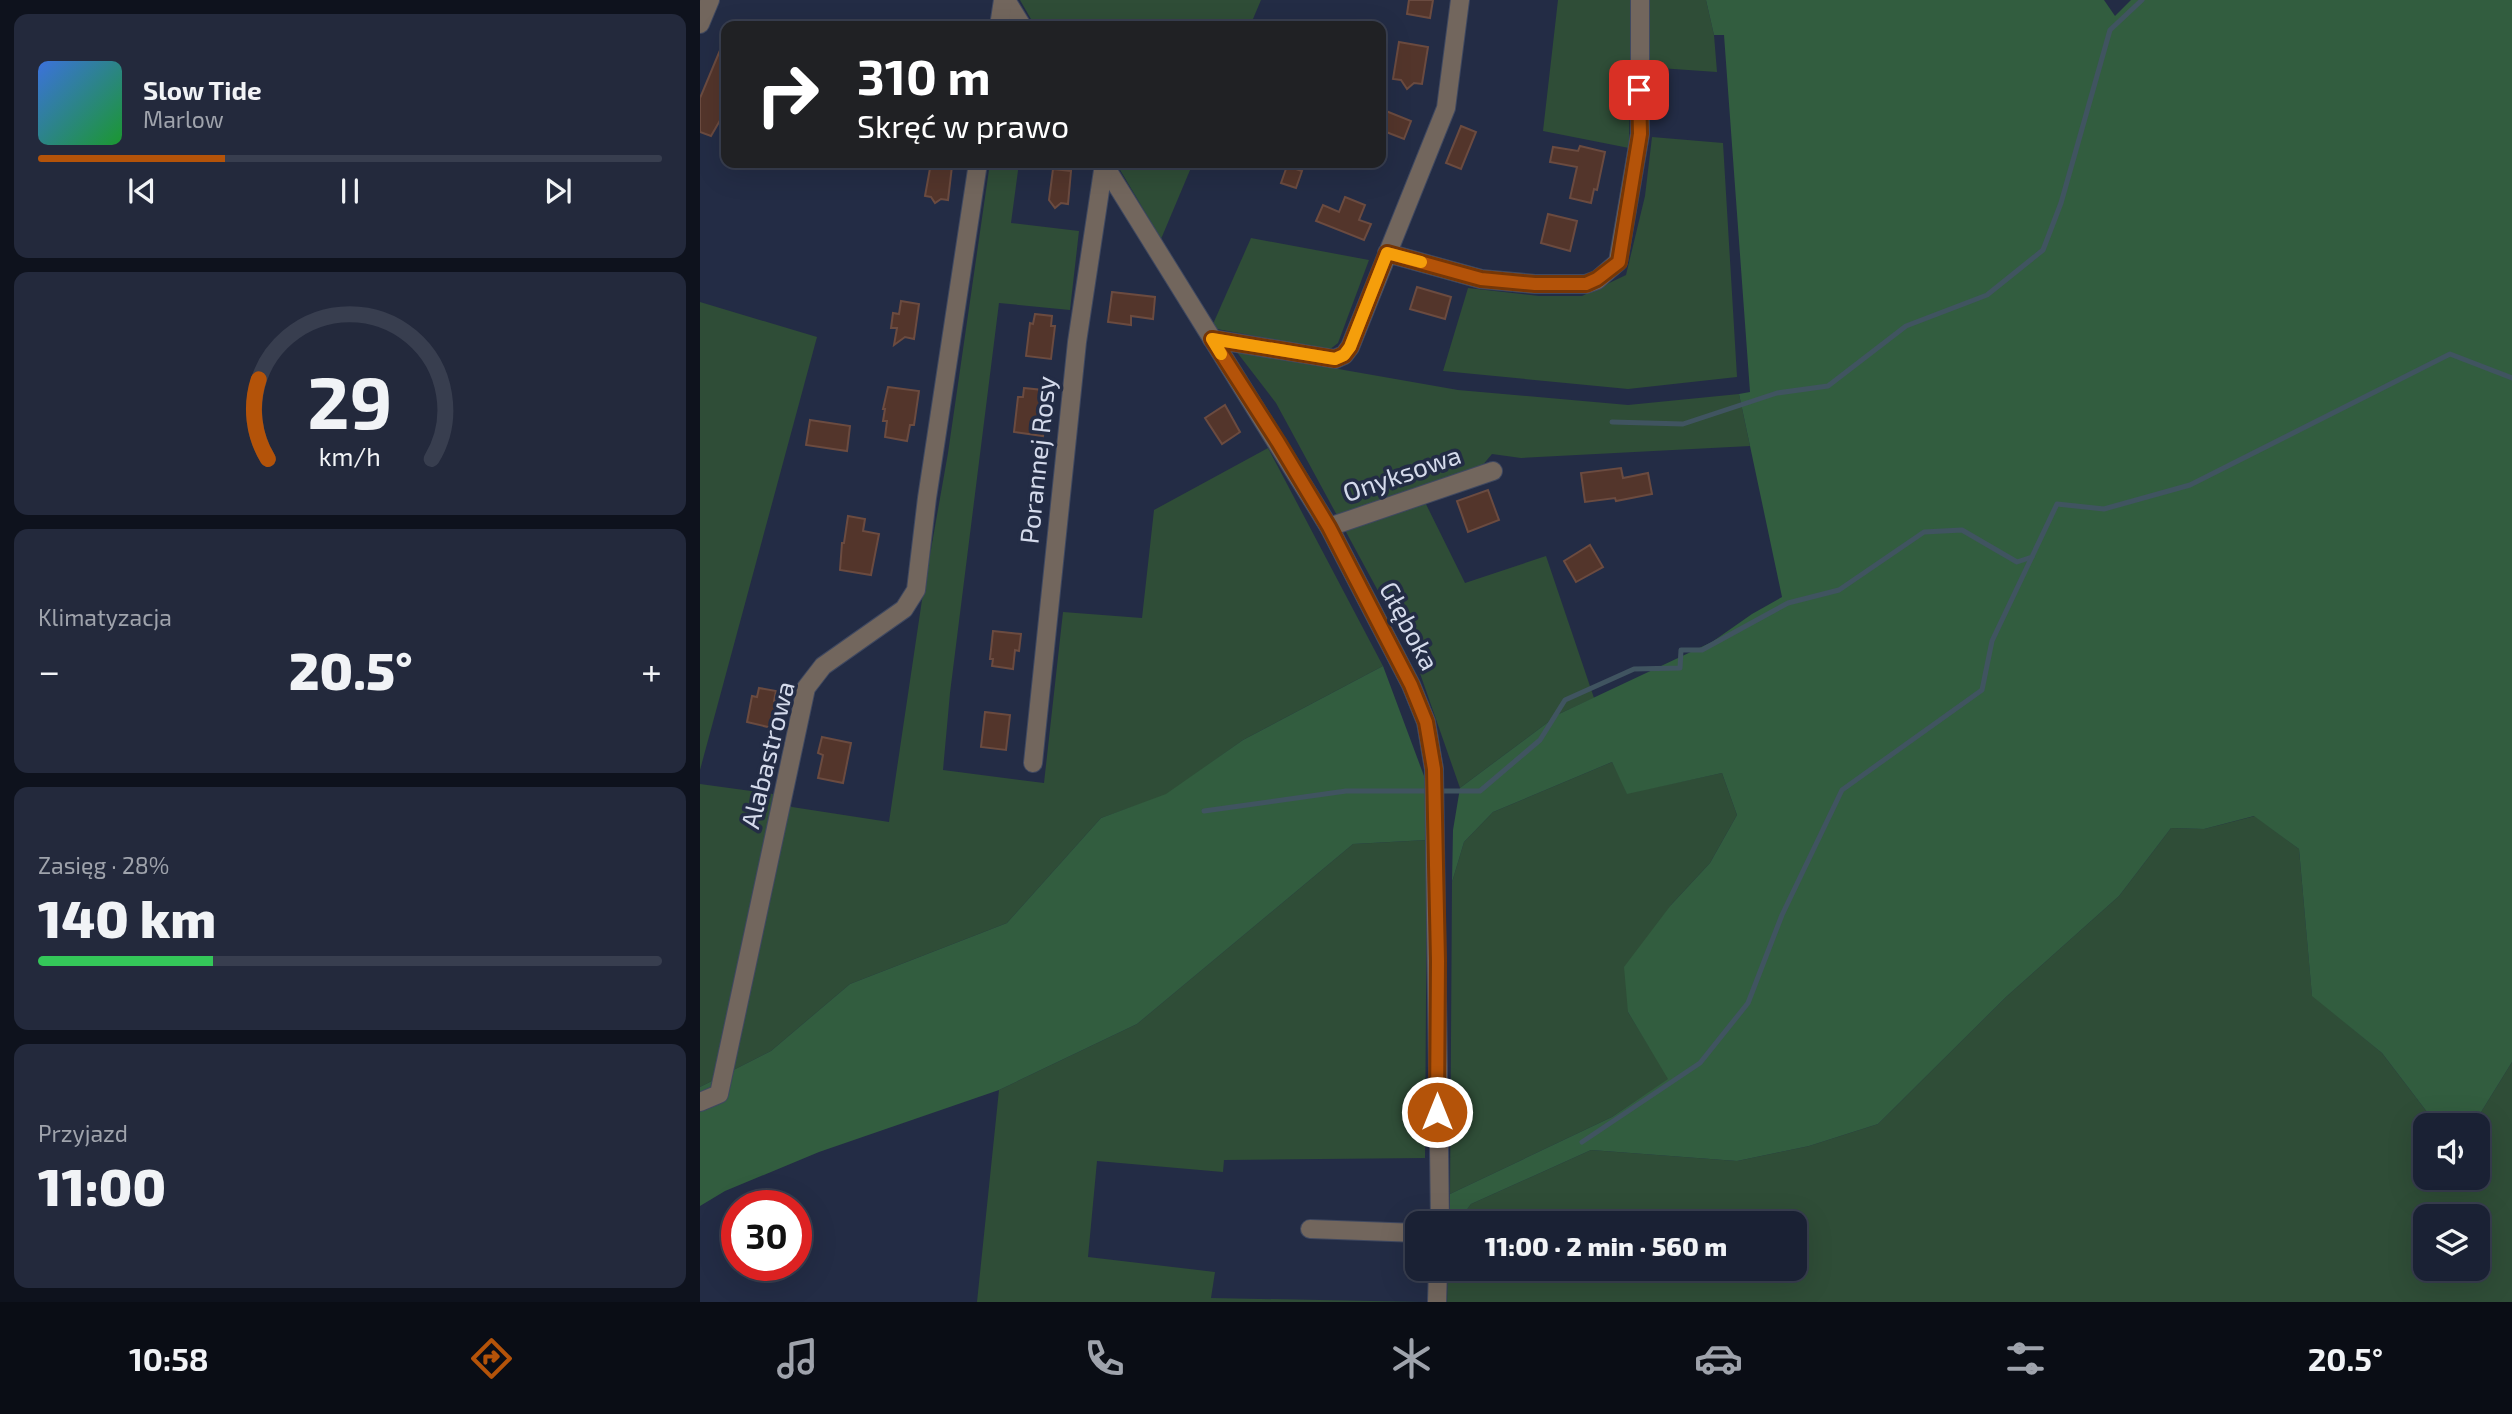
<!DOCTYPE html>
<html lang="pl">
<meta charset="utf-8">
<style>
:root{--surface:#1a2134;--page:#23293c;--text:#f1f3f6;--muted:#9fa3ac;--line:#383e4f;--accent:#b45309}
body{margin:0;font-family:"Exo 2",sans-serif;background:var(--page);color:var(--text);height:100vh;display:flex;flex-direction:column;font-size:26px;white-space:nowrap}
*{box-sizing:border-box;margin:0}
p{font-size:23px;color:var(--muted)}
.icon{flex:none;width:38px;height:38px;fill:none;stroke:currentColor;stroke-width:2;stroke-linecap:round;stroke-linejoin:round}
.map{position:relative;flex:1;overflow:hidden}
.sheet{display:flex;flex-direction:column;gap:14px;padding:14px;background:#0e121d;width:700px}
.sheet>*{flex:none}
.top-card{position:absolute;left:21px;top:21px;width:665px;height:147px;border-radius:14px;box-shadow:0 7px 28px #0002,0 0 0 2px var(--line);background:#202124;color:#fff;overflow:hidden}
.fabs{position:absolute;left:1713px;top:1113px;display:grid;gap:14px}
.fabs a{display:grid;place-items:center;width:77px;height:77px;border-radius:14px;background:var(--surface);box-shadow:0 7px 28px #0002,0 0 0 2px var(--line);font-size:35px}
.speed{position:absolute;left:21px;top:1190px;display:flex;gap:14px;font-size:35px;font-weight:700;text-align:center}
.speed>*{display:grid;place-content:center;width:91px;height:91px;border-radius:50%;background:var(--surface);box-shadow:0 7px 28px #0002,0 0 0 2px var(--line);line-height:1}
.speed .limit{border:10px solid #d22;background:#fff;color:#111}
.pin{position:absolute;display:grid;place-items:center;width:60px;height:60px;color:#fff;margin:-30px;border-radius:14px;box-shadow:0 4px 10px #0006}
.me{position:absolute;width:77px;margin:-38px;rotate:0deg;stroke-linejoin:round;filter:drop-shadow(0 0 5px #0008)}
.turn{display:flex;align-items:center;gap:24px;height:147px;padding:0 21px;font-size:32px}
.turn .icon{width:91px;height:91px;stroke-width:2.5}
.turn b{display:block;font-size:49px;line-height:60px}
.big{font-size:52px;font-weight:800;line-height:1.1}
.sheet .widget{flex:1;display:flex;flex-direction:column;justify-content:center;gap:10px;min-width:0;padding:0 24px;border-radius:14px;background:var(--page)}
.sheet .dial{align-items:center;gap:0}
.dial svg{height:182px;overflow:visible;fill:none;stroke:var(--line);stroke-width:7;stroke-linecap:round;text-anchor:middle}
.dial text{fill:var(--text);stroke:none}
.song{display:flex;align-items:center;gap:21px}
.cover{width:84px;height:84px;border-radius:10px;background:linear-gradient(135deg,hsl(220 70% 55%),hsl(130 70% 35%))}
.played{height:7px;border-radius:4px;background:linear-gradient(90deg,var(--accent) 30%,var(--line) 30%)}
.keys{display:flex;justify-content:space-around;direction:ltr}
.heat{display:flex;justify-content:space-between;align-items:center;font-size:38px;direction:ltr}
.charge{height:10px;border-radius:5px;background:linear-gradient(90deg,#34c759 28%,var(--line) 0)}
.trip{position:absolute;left:705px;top:1211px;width:402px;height:70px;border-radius:14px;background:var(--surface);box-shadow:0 7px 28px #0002,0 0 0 2px var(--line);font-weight:800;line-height:70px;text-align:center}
.tab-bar{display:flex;height:112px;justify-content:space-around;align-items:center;background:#0a0d15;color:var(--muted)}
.tab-bar .icon{width:49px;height:49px}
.tab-bar .current{color:var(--accent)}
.tab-bar b{font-size:32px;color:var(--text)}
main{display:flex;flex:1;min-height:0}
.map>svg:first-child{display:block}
</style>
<main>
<section class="sheet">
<div class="widget">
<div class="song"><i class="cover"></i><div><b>Slow Tide</b><p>Marlow</p></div></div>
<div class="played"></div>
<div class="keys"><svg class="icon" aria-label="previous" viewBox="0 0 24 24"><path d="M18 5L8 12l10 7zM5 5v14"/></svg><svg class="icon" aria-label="pause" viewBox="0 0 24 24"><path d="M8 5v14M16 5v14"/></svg><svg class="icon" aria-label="next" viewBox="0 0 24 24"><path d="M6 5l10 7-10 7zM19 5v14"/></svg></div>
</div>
<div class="widget dial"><svg viewBox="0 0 100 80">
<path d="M14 69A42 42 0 1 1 86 69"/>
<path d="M14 69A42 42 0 0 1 10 34" stroke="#b45309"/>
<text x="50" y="56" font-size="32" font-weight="700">29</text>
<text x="50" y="72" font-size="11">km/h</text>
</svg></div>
<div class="widget"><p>Klimatyzacja</p>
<div class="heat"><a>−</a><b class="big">20.5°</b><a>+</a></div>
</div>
<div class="widget"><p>Zasięg · 28%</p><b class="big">140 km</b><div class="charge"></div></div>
<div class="widget"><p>Przyjazd</p><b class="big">11:00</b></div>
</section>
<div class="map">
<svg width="1812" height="1302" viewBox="0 0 1812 1302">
<rect width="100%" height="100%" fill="#232c45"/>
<g fill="#2f4d37" fill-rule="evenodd">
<polygon points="320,0 561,0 550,26 335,26"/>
<polygon points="858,0 1006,0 1014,35 1017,72 930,66 929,148 843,131"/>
<polygon points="952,137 1023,143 1037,377 928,389 743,371 768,288 839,296 882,296 926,275 945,196"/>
<polygon points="290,163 319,163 311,223 379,231 370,310 299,303 250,693 243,770 344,783 363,612 442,618 454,510 568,448 683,666 543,740 466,795 401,818 307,923 150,984 71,1051 0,1087 0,784 73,794 92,807 189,822 222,600 248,453"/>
<polygon points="416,163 493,163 461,239"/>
<polygon points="551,238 669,260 638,343 629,350 517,329 513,324"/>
<polygon points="0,302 117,337 0,770"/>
<polygon points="536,351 758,390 928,405 1039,394 1050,446 821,458 792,454 781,467 719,490 765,583 846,556 894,698 859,714 760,788 715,659 576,403"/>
<polygon points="912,762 928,793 1022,773 1037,815 1010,863 971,905 928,1012 969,1079 912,1117 750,1194 752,882 764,842 793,812"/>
<path d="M1555 816 1599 849 1612 995 1682 1053 1737 1125H1726V1178H1778V1125H1773L1812 1062V1302H747L748 1269H1096V1223H757L771 1204 891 1150 1037 1161 1109 1146 1178 1124 1307 996 1419 896 1471 828 1504 829ZM1726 1216H1778V1269H1726Z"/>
<polygon points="727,840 725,1158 524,1160 523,1172 397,1161 388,1257 515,1272 511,1298 723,1302 277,1302 299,1090 437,1024 653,844"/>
</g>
<g fill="#325d3f">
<polygon points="1006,0 1404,0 1415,16 1431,0 1812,0 1812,1062 1773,1125 1737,1125 1682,1053 1612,996 1599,849 1554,816 1504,829 1471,828 1419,896 1307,996 1178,1124 1109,1146 1037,1161 891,1150 771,1204 757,1223 750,1223 750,1194 912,1117 968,1079 928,1012 924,967 971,905 1010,863 1037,815 1022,773 927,794 912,762 793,812 764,842 752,882 753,830 760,788 859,714 1012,642 1052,614 1082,597 1039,394 1050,392 1024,35 1014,35"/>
<polygon points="683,666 727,784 727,840 653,844 437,1024 299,1090 119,1152 25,1191 0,1206 0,1087 71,1051 150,984 307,923 401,818 466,794 543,740"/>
</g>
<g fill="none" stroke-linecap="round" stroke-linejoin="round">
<g stroke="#405460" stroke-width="5">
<polyline points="912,422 983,424 1077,393 1128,386 1206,326 1287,295 1343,250 1361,203 1410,30 1442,0"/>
<polyline points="504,811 646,791 780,791 840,740 865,700 934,669 980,668 981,650 1002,650 1088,603 1139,590 1224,532 1262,530 1317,562 1332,557"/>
<polyline points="882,1142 1000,1063 1048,1003 1082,915 1142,790 1282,690 1292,641 1357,504 1404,509 1490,485 1750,354 1812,378"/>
</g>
</g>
<g fill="#53352b" stroke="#6b4b40" stroke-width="2">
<polygon points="709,0 733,0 730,18 707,14"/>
<polygon points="26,36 26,110 11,136 0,132 0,98"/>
<polygon points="699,42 728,47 722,84 714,83 707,89 701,80 693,79"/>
<polygon points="681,109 711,121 704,139 681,130"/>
<polygon points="761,126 776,132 761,169 746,163"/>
<polygon points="880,146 905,152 897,190 894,189 891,203 870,198 877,167 850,162 853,147 878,151"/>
<polygon points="231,163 252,166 248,200 241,199 235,203 231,197 225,196"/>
<polygon points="587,166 602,171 596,188 581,183"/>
<polygon points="353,169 371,171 368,204 361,203 355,208 349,200"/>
<polygon points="645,197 665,205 659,220 671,224 664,240 616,221 623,205 639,212"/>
<polygon points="848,214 877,221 870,251 841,243"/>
<polygon points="717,287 751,297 745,319 710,309"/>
<polygon points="412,292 455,297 453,319 431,316 431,325 408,322"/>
<polygon points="201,301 219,304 214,339 205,337 194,345 197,328 191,328 193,313 199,314"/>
<polygon points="335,314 352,316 351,326 355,326 351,359 326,356 330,323 333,324"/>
<polygon points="188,387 219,391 214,425 210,425 207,441 185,437 187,421 183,421 185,409 183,409"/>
<polygon points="324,388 343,390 342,399 347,400 343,436 314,432 318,397 323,397"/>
<polygon points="525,405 540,432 522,444 505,418"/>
<polygon points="110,420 150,426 147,451 106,445"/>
<polygon points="921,468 923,478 948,473 952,494 916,501 915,498 885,502 881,473"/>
<polygon points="788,490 799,520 768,532 757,501"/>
<polygon points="148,516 165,519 163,531 179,534 171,575 140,570 142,543 144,543"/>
<polygon points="890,545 903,567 876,582 864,561"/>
<polygon points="293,631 321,634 319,651 315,650 313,669 292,666 293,659 290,659"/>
<polygon points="59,688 76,691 74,701 78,702 72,728 47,722 52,696 57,697"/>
<polygon points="285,712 310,715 306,750 281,747"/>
<polygon points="122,737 151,743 143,783 118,778 123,755 118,753"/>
</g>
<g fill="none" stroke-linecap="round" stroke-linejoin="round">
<g stroke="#3f4860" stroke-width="20">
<g id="minor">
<polyline points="306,0 322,26"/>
<polyline points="0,24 10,0"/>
<polyline points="299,26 303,0"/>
<polyline points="403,163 629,527 711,685 726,722 734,769 740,1223"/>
<polyline points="687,253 781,279 835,284 886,284 897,280 918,262 940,134 940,0"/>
<polyline points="512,339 635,359 644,355 650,347 746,108 760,0"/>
<polyline points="629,527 793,471"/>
<polyline points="333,763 377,342 404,164"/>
<polyline points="0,1102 19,1094 106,688 123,666 204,609 216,590 227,498 278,163"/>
<polyline points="610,1229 718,1233"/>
<polyline points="737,1302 738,1269"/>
</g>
</g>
<use href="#minor" stroke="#72665d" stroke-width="18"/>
</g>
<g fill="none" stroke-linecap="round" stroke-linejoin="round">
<g stroke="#753606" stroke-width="18">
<polyline id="route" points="737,1112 738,961 734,769 726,722 711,685 629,527 578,442 512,339 635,359 644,355 650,347 687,253 781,279 835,284 886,284 897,279 919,262 940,134 939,90"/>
</g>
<use href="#route" stroke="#b45309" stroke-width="12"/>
<polyline stroke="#f59e0b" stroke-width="12" points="521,354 512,339 635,359 644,355 650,347 687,253 721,262"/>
</g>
<g text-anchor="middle" stroke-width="7" stroke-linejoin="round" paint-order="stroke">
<g font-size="26" fill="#d4daeb" stroke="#232c45">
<text transform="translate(338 460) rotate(-84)" y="9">Porannej Rosy</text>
<text transform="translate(702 474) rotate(-19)" y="9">Onyksowa</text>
<text transform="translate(709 626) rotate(62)" y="9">Głęboka</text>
<text transform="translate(68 755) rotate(-76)" y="9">Alabastrowa</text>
</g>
</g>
</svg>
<div class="fabs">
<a><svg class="icon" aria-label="sound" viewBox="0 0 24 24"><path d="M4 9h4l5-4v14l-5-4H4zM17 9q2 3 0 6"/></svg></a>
<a><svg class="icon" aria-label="layers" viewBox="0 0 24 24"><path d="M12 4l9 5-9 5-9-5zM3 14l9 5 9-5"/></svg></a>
</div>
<div class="speed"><div class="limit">30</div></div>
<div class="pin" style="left:939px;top:90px;background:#d93025"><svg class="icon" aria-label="arrive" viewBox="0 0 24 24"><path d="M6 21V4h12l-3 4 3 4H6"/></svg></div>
<svg class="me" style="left:737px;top:1112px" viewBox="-20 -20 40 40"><circle r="17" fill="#b45309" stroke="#fff" stroke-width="3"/><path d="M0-11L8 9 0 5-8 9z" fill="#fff"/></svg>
<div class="trip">11:00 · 2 min · 560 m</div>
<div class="top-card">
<div class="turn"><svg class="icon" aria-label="right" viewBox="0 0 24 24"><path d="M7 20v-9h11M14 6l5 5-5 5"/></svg><div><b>310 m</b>Skręć w prawo</div></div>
</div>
</div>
</main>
<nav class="tab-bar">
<b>10:58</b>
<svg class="icon current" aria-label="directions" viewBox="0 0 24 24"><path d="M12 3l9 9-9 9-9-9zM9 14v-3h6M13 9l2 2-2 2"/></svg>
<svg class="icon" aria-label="music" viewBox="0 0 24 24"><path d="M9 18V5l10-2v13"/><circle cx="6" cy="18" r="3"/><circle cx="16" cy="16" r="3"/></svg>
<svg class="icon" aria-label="phone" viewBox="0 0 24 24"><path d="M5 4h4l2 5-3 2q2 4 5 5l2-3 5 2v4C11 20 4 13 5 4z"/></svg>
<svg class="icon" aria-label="climate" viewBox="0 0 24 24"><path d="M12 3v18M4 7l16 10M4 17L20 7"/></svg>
<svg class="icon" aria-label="car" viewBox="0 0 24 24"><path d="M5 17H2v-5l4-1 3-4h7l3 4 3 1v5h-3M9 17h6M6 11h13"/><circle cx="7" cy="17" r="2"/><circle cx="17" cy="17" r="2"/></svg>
<svg class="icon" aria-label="filters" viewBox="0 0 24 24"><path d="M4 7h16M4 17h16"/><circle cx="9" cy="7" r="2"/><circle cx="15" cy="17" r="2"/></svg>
<b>20.5°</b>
</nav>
